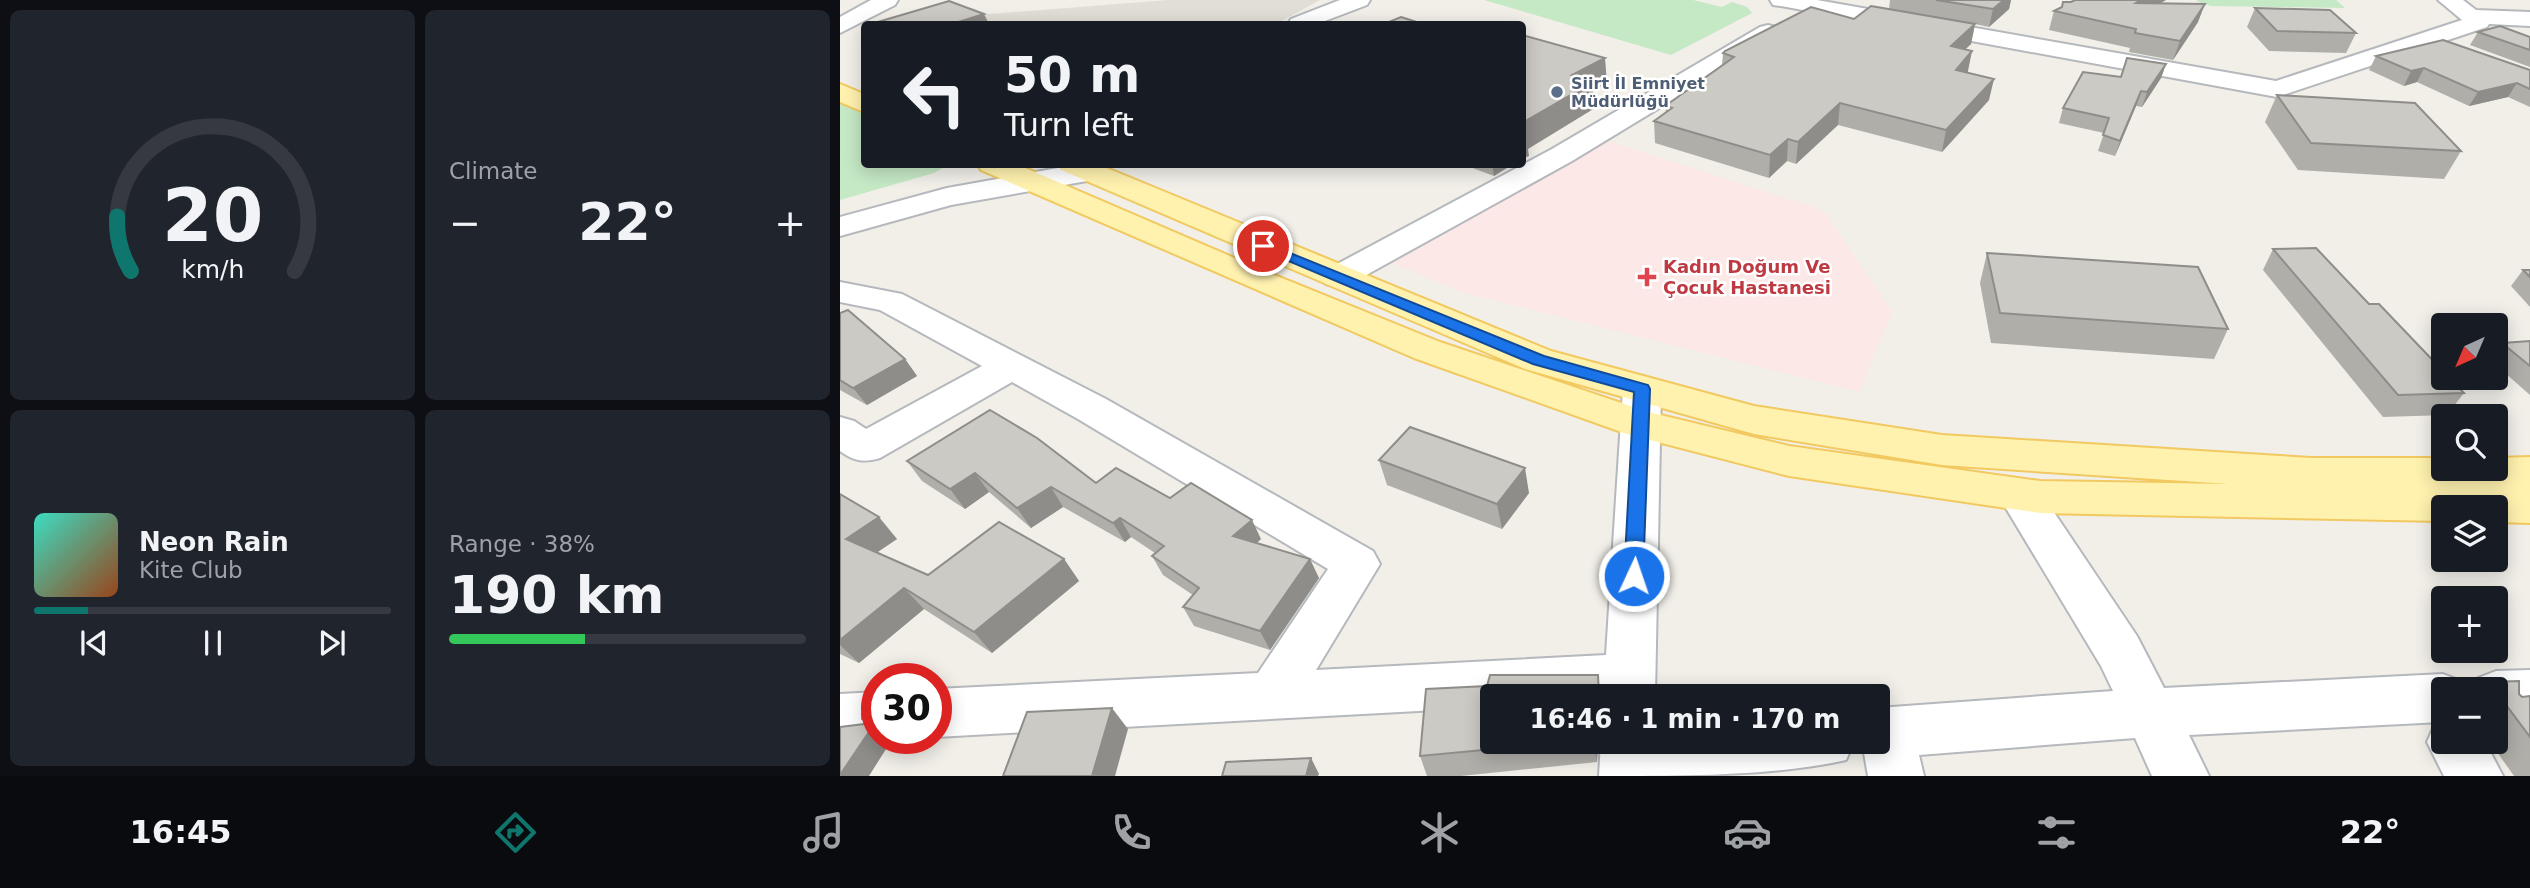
<!DOCTYPE html>
<meta charset="utf-8">
<style>
:root{--surface:#171b24;--page:#20242c;--text:#f1f3f6;--muted:#9ea1a6;--line:#363941;--accent:#0f766e}
body{margin:0;font-family:"DejaVu Sans",sans-serif;background:var(--page);color:var(--text);height:100vh;display:flex;flex-direction:column;font-size:26px;white-space:nowrap}
*{box-sizing:border-box;margin:0}
p{font-size:23px;color:var(--muted)}
.icon{flex:none;width:38px;height:38px;fill:none;stroke:currentColor;stroke-width:2;stroke-linecap:round;stroke-linejoin:round}
.map{position:relative;flex:1;overflow:hidden}
.side{display:flex;flex-direction:column;gap:10px;padding:10px;background:#0d0f14;width:840px}
.side>*{flex:none}
.top-card{position:absolute;left:21px;top:21px;width:665px;height:147px;border-radius:7px;box-shadow:0 4px 18px #0003;background:#171b24;color:var(--text);overflow:hidden}
.needle{width:46px;rotate:224deg}
.buttons{position:absolute;left:1591px;top:313px;display:grid;gap:14px}
.buttons a{display:grid;place-items:center;width:77px;height:77px;border-radius:7px;background:var(--surface);box-shadow:0 4px 18px #0003;font-size:35px}
.speed{position:absolute;left:21px;top:663px;display:flex;gap:14px;font-size:35px;font-weight:700;text-align:center}
.speed>*{display:grid;place-content:center;width:91px;height:91px;border-radius:50%;background:var(--surface);box-shadow:0 4px 18px #0003;line-height:1}
.speed .limit{border:10px solid #d22;background:#fff;color:#111}
.pin{position:absolute;display:grid;place-items:center;width:60px;height:60px;color:#fff;margin:-30px;border:4px solid #fff;border-radius:50%;box-shadow:0 2px 7px #0007}
.me{position:absolute;width:77px;margin:-38px;rotate:3deg;stroke-linejoin:round;filter:drop-shadow(0 0 5px #0008)}
.turn{display:flex;align-items:center;gap:24px;height:147px;padding:0 28px;font-size:32px}
.turn .icon{width:91px;height:91px;stroke-width:2.5}
.turn b{display:block;font-size:49px;line-height:60px}
.big{font-size:52px;font-weight:600;line-height:1.1}
.side .card{flex:1;display:flex;flex-direction:column;justify-content:center;gap:10px;min-width:0;padding:0 24px;border-radius:10px;background:var(--page)}
.side .dial{align-items:center;gap:0}
.dial svg{height:182px;overflow:visible;fill:none;stroke:var(--line);stroke-width:7;stroke-linecap:round;text-anchor:middle}
.dial text{fill:var(--text);stroke:none}
.song{display:flex;align-items:center;gap:21px}
.cover{width:84px;height:84px;border-radius:10px;background:linear-gradient(135deg,hsl(170 70% 55%),hsl(20 70% 35%))}
.played{height:7px;border-radius:4px;background:linear-gradient(90deg,var(--accent) 15%,var(--line) 15%)}
.keys{display:flex;justify-content:space-around;direction:ltr}
.heat{display:flex;justify-content:space-between;align-items:center;font-size:38px;direction:ltr}
.charge{height:10px;border-radius:5px;background:linear-gradient(90deg,#34c759 38%,var(--line) 0)}
.side .tiles{flex:1;display:grid;gap:10px;grid-template-columns:repeat(2,1fr)}
.trip{position:absolute;left:640px;top:684px;width:410px;height:70px;border-radius:7px;background:var(--surface);box-shadow:0 4px 18px #0003;font-weight:600;line-height:70px;text-align:center}
.menu{display:flex;height:112px;justify-content:space-around;align-items:center;background:#090b0e;color:var(--muted)}
.menu .icon{width:49px;height:49px}
.menu .on{color:var(--accent)}
.menu b{font-size:32px;color:var(--text)}
main{display:flex;flex:1;min-height:0}
.map>svg:first-child{display:block}
</style>
<main>
<section class="side">
<div class="tiles">
<div class="card dial"><svg viewBox="0 0 100 80">
<path d="M14 69A42 42 0 1 1 86 69"/>
<path d="M14 69A42 42 0 0 1 8 45" stroke="#0f766e"/>
<text x="50" y="56" font-size="32" font-weight="700">20</text>
<text x="50" y="72" font-size="11">km/h</text>
</svg></div>
<div class="card"><p>Climate</p>
<div class="heat"><a>−</a><b class="big">22°</b><a>+</a></div>
</div>
<div class="card">
<div class="song"><i class="cover"></i><div><b>Neon Rain</b><p>Kite Club</p></div></div>
<div class="played"></div>
<div class="keys"><svg class="icon" aria-label="previous" viewBox="0 0 24 24"><path d="M18 5L8 12l10 7zM5 5v14"/></svg><svg class="icon" aria-label="pause" viewBox="0 0 24 24"><path d="M8 5v14M16 5v14"/></svg><svg class="icon" aria-label="next" viewBox="0 0 24 24"><path d="M6 5l10 7-10 7zM19 5v14"/></svg></div>
</div>
<div class="card"><p>Range · 38%</p><b class="big">190 km</b><div class="charge"></div></div>
</div>
</section>
<div class="map">
<svg width="1690" height="776" viewBox="0 0 1690 776">
<rect width="100%" height="100%" fill="#f1efe8"/>
<polygon fill="#e1ded6" points="328,0 480,0 436,24 70,24 85,19"/>
<polygon fill="#fce8e6" points="768,141 983,210 1052,312 1019,392 621,292 550,262"/>
<g fill="#c5e8c5">
<polygon points="644,0 853,0 882,7 892,2 907,7 912,13 831,55"/>
<polygon points="1358,0 1496,0 1505,8 1371,6 1356,1"/>
<polygon points="0,100 24,111 24,164 108,165 94,173 0,200"/>
</g>
<g fill="none" stroke-linecap="round" stroke-linejoin="round">
<g stroke="#b5b8bc" stroke-width="4">
<g id="minor">
<polygon points="31,0 58,0 55,5 0,33 0,17"/>
<polygon points="500,0 530,0 527,5 477,24 448,24 451,19"/>
<polygon points="930,0 977,0 1436,81 1622,20 1598,0 1623,0 1636,10 1690,12 1690,26 1649,24 1647,27 1437,97 941,6 933,5"/>
<polygon points="928,25 936,27 939,32 936,37 732,161 510,284 498,287 486,284 481,277 486,270 712,149 920,27"/>
<polygon points="240,164 257,166 261,172 257,178 247,181 111,205 0,236 0,217 107,188"/>
<path d="M0 282 62 294 266 399 533 551 540 564 476 670 766 655 783 389 788 380 802 376 816 380 821 389 815 696H653V707L96 737V689L418 673 488 569 238 419 172 382 40 458C23 463 14 461 0 451V417L14 421 26 429 142 366 40 310 0 302Z"/>
<polygon points="1180,479 1195,484 1297,636 1324,688 1603,674 1621,681 1625,690 1603,690 1603,742 1645,742 1663,776 1604,776 1587,742 1595,724 1601,722 1349,735 1369,776 1312,776 1295,738 1079,755 1084,776 1028,776 1024,753 1019,751 1015,742 1038,742 1038,708 1273,691 1261,666 1158,495 1165,484"/>
<polygon points="1690,670 1690,716 1656,718 1656,690 1633,690 1638,678 1656,671"/>
<polygon points="37,692 37,738 42,738 0,742 0,694"/>
<path d="M761 742H815V746L838 742H1014L1006 760C938 776 834 776 759 776Z"/>
</g>
</g>
<g stroke="#f2c960" stroke-width="4">
<g id="major">
<polygon points="0,84 24,94 24,112 0,102"/>
<polygon points="137,164 176,164 427,272 600,342 808,412 949,446 1200,481 1389,484 1102,465 914,434 685,369 221,170 217,164 257,164 711,351 914,406 1102,435 1471,458 1603,458 1603,469 1656,469 1656,458 1690,457 1690,489 1650,489 1690,489 1690,523 1656,522 1656,508 1603,508 1603,521 1200,513 949,476 787,434 574,358 141,170"/>
</g>
</g>
<use href="#minor" fill="#fff" fill-rule="evenodd"/>
<use href="#major" fill="#fff2af" fill-rule="evenodd"/>
</g>
<g fill="#afaea9">
<polygon points="1050,0 1171,0 1169,9 1149,27 1135,24 1131,44 1125,49 1128,71 1127,73 1149,100 1102,152 998,125 956,164 947,161 929,178 815,143 814,121 826,113 825,106 882,65 883,53 1049,9"/>
<polygon points="1223,2 1320,3 1358,22 1333,60 1289,52 1290,48 1209,30 1214,11 1222,7"/>
<polygon points="1415,8 1516,33 1506,53 1429,51 1407,27"/>
<polygon points="1638,32 1690,37 1690,67 1630,45"/>
<polygon points="1536,56 1690,70 1690,107 1668,97 1629,106 1577,82 1564,86 1529,70"/>
<polygon points="1326,64 1321,78 1302,107 1296,106 1275,156 1258,151 1264,133 1219,123 1223,108 1281,77"/>
<polygon points="1437,95 1621,151 1604,179 1458,170 1425,122"/>
<polygon points="622,164 673,164 654,176"/>
<polygon points="1433,249 1529,304 1624,393 1607,415 1543,417 1423,270"/>
<polygon points="1147,253 1388,329 1374,359 1151,343 1140,283"/>
<polygon points="1683,270 1690,270 1690,307 1671,286"/>
<polygon points="0,313 65,359 77,376 27,405 0,390"/>
<polygon points="1690,341 1690,395 1656,365 1656,352 1662,343"/>
<polygon points="539,460 689,493 662,529 547,485"/>
<polygon points="67,461 256,483 330,498 421,539 417,543 479,578 430,650 354,626 343,607 353,595 323,575 312,556 315,553 291,537 285,542 223,507 191,528 149,492 125,509 82,481"/>
<polygon points="0,494 57,539 37,552 88,575 224,559 239,581 152,653 84,609 19,663 0,654"/>
<polygon points="758,675 760,696 653,696 653,742 758,742 757,762 621,776 587,776 580,756 647,686"/>
<polygon points="1649,682 1679,694 1682,697 1690,696 1690,776 1674,776 1650,742 1656,742 1656,690 1641,690"/>
</g>
<g fill="#8f8d8a">
<polygon points="1164,0 1171,0 1169,9 1149,27 1153,9"/>
<polygon points="1301,0 1326,0 1290,22 1296,3"/>
<polygon points="1365,4 1358,22 1333,60 1340,41"/>
<polygon points="144,14 149,24 112,24"/>
<polygon points="1135,24 1131,44 1107,67 1111,46"/>
<polygon points="1132,51 1128,71 1112,91 1116,70"/>
<polygon points="765,58 767,83 753,91 755,108 688,149 689,156 682,159 682,123 732,75"/>
<polygon points="1326,64 1321,78 1302,107 1307,92"/>
<polygon points="1584,68 1577,82 1564,86 1571,71"/>
<polygon points="1154,79 1149,100 1102,152 1106,130"/>
<polygon points="1677,83 1668,97 1629,106 1638,92"/>
<polygon points="1301,91 1296,106 1275,156 1280,141"/>
<polygon points="1000,103 998,125 956,164 958,142"/>
<polygon points="948,139 947,161 929,178 930,155"/>
<polygon points="652,164 673,164 654,176"/>
<polygon points="65,359 77,376 27,405 13,388"/>
<polygon points="685,468 689,493 662,529 657,504"/>
<polygon points="135,473 149,492 125,509 110,489"/>
<polygon points="211,487 223,507 191,528 177,508"/>
<polygon points="39,517 57,539 26,560 6,539"/>
<polygon points="280,518 291,537 285,542 273,523"/>
<polygon points="412,520 421,539 402,555 393,536"/>
<polygon points="224,559 239,581 152,653 134,632"/>
<polygon points="470,559 479,578 430,650 420,631"/>
<polygon points="64,588 84,609 19,663 0,645 0,640"/>
<polygon points="272,708 288,729 275,776 252,776"/>
<polygon points="37,720 37,738 53,738 29,776 0,776"/>
<polygon points="755,742 758,742 757,762"/>
<polygon points="471,758 479,774 478,776 466,776"/>
</g>
<g fill="#cccac5" stroke="#8f8d8a" stroke-width="2">
<polygon points="1096,0 1164,0 1153,9"/>
<polygon points="1235,0 1301,0 1296,3 1365,4 1340,41 1295,33 1296,29 1214,11 1222,7 1223,2 1231,2"/>
<polygon points="109,1 144,14 112,24 31,24"/>
<polygon points="1031,6 1135,24 1111,46 1132,51 1116,70 1154,79 1106,130 1000,103 958,142 948,139 930,155 814,121 832,108 825,106 894,57 883,53 885,51 971,7 1014,19"/>
<polygon points="1415,8 1490,10 1516,33 1437,31"/>
<polygon points="561,17 583,24 544,24"/>
<polygon points="1660,26 1690,37 1690,50 1638,32"/>
<polygon points="682,35 765,58 732,75 753,82 682,123"/>
<polygon points="1603,40 1690,70 1690,89 1677,83 1638,92 1584,68 1571,71 1536,56"/>
<polygon points="1287,58 1326,64 1307,92 1301,91 1280,141 1263,135 1269,118 1223,108 1243,72 1281,77"/>
<polygon points="1437,95 1575,103 1621,151 1471,143"/>
<polygon points="1476,248 1529,304 1539,304 1603,371 1603,378 1609,378 1624,393 1558,395 1433,249"/>
<polygon points="1147,253 1358,267 1388,329 1160,313"/>
<polygon points="1683,270 1690,270 1690,277"/>
<polygon points="8,310 65,359 13,388 0,380 0,313"/>
<polygon points="1690,341 1690,366 1662,343"/>
<polygon points="150,410 197,438 256,483 276,468 330,498 351,483 412,520 393,536 470,559 420,631 343,607 359,588 312,556 324,546 280,518 273,523 211,487 177,508 135,473 110,489 67,461"/>
<polygon points="570,427 685,468 657,504 539,460"/>
<polygon points="0,494 39,517 6,539 88,575 159,522 224,559 134,632 64,588 0,640"/>
<polygon points="650,675 758,675 759,696 653,696 653,742 727,742 580,756 586,689 647,686"/>
<polygon points="1679,681 1679,694 1682,697 1690,696 1690,737 1649,682"/>
<polygon points="272,708 252,776 163,776 187,712"/>
<polygon points="22,714 37,714 37,720 0,775 0,727 24,724 27,722 22,719"/>
<polygon points="471,758 466,776 382,776 386,762"/>
</g>
<polygon fill="#1a73e8" stroke="#114b97" stroke-width="2" points="423,242 704,356 808,385 810,389 803,576 800,581 794,584 787,581 784,576 794,392 693,364 418,248 418,243"/>
<circle fill="#5c6f8a" stroke="#fff" stroke-width="2.5" cx="717" cy="92" r="7"/>
<path fill="#e0444e" stroke="#fff" stroke-width="2.5" d="M803.5 266.5h7v7h7v7h-7v7h-7v-7h-7v-7h7z"/>
<g text-anchor="middle" stroke-width="5" stroke-linejoin="round" paint-order="stroke">
<g font-size="16" font-weight="bold" fill="#4e5e75" stroke="#fff" text-anchor="start">
<text x="731" y="89">Siirt İl Emniyet<tspan x="731" dy="18">Müdürlüğü</tspan></text>
</g>
<g font-size="18" font-weight="bold" fill="#be3a42" stroke="#fff" text-anchor="start">
<text x="823" y="273">Kadın Doğum Ve<tspan x="823" dy="21">Çocuk Hastanesi</tspan></text>
</g>
</g>
</svg>
<div class="buttons">
<a><svg class="needle" viewBox="-14 -14 28 28"><path d="M0-13l5 13h-10z" fill="#e53935"/><path d="M0 13l5-13h-10z" fill="#9ea1a6"/></svg></a>
<a><svg class="icon" aria-label="search" viewBox="0 0 24 24"><circle cx="10" cy="10" r="6"/><path d="M15 15l6 6"/></svg></a>
<a><svg class="icon" aria-label="layers" viewBox="0 0 24 24"><path d="M12 4l9 5-9 5-9-5zM3 14l9 5 9-5"/></svg></a>
<a>+</a>
<a>−</a>
</div>
<div class="speed"><div class="limit">30</div></div>
<div class="pin" style="left:423px;top:246px;background:#d93025"><svg class="icon" aria-label="arrive" viewBox="0 0 24 24"><path d="M6 21V4h12l-3 4 3 4H6"/></svg></div>
<svg class="me" style="left:794px;top:576px" viewBox="-20 -20 40 40"><circle r="17" fill="#1a73e8" stroke="#fff" stroke-width="3"/><path d="M0-11L8 9 0 5-8 9z" fill="#fff"/></svg>
<div class="trip">16:46 · 1 min · 170 m</div>
<div class="top-card">
<div class="turn"><svg class="icon" aria-label="left" viewBox="0 0 24 24"><path d="M17 20v-9H6M10 6l-5 5 5 5"/></svg><div><b>50 m</b>Turn left</div></div>
</div>
</div>
</main>
<nav class="menu">
<b>16:45</b>
<svg class="icon on" aria-label="directions" viewBox="0 0 24 24"><path d="M12 3l9 9-9 9-9-9zM9 14v-3h6M13 9l2 2-2 2"/></svg>
<svg class="icon" aria-label="music" viewBox="0 0 24 24"><path d="M9 18V5l10-2v13"/><circle cx="6" cy="18" r="3"/><circle cx="16" cy="16" r="3"/></svg>
<svg class="icon" aria-label="phone" viewBox="0 0 24 24"><path d="M5 4h4l2 5-3 2q2 4 5 5l2-3 5 2v4C11 20 4 13 5 4z"/></svg>
<svg class="icon" aria-label="climate" viewBox="0 0 24 24"><path d="M12 3v18M4 7l16 10M4 17L20 7"/></svg>
<svg class="icon" aria-label="car" viewBox="0 0 24 24"><path d="M5 17H2v-5l4-1 3-4h7l3 4 3 1v5h-3M9 17h6M6 11h13"/><circle cx="7" cy="17" r="2"/><circle cx="17" cy="17" r="2"/></svg>
<svg class="icon" aria-label="filters" viewBox="0 0 24 24"><path d="M4 7h16M4 17h16"/><circle cx="9" cy="7" r="2"/><circle cx="15" cy="17" r="2"/></svg>
<b>22°</b>
</nav>
